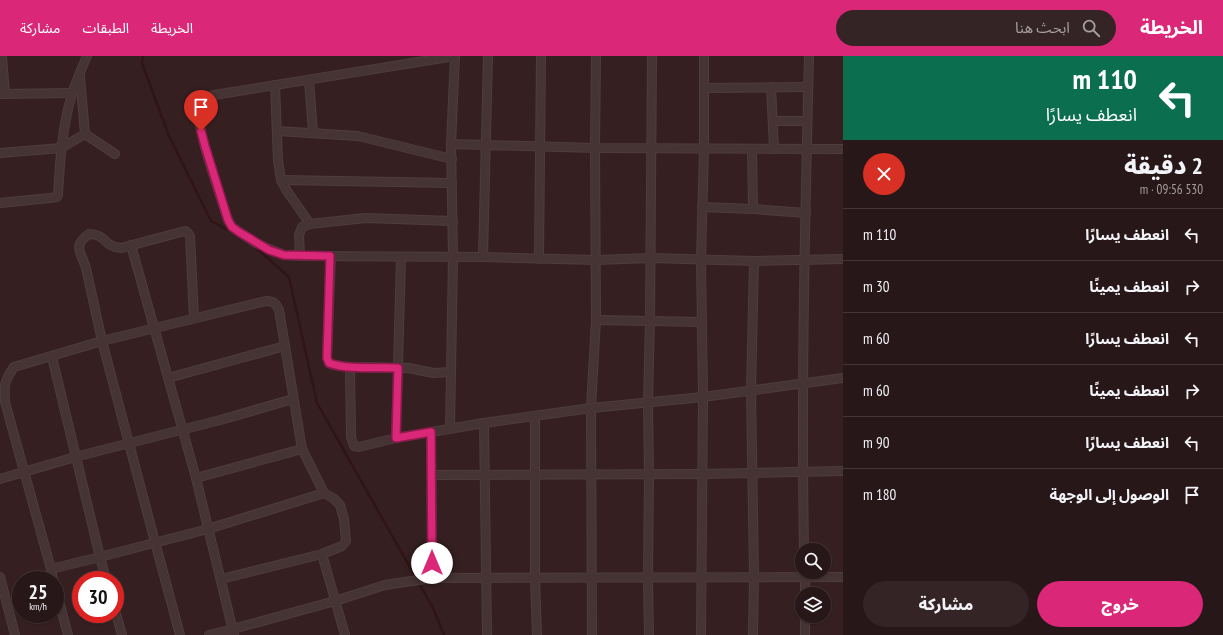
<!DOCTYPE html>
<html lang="ar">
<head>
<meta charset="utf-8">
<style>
  body { margin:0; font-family:"PT Sans Narrow","Noto Sans Arabic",sans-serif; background:#342426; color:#f1f3f6; direction:rtl; height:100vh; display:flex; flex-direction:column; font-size:15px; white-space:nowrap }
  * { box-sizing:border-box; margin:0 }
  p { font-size:13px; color:#a59fa2 }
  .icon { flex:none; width:22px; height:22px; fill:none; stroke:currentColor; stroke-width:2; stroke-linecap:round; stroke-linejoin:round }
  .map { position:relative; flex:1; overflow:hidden; direction:ltr }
  .details { display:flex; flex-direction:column; background:#281719; width:380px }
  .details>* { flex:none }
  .guide { background:#0b6e4f; color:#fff; overflow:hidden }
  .tools { position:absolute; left:795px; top:487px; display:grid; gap:8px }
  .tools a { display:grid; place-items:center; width:36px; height:36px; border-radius:50%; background:#281719; box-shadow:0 1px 3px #0004,0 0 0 1px #443638; font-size:20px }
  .speed { position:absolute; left:12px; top:515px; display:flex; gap:8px; font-size:20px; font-weight:700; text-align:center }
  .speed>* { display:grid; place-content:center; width:52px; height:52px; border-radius:50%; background:#281719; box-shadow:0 1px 3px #0004,0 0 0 1px #443638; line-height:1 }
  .speed small { font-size:10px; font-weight:400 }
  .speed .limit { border:6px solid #d22; background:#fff; color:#111 }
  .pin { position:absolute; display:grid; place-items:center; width:34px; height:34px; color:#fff; margin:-41px -17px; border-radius:50% 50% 50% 0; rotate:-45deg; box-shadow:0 0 4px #0007 }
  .pin .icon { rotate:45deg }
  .me { position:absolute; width:44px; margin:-22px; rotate:0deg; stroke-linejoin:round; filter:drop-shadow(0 0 3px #0008) }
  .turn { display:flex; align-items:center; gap:14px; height:84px; padding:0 20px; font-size:18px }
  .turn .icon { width:52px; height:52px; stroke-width:2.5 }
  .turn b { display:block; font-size:28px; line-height:34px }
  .round { display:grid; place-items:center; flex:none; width:42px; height:42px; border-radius:21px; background:#342426 }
  .headline { display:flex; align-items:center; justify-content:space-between; height:68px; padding:0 20px }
  h1 { font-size:24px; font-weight:800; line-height:30px }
  .cta { display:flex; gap:8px; margin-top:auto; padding:8px 20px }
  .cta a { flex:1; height:46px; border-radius:24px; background:#db2777; color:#fff; font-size:16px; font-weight:800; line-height:46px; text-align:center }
  .cta a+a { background:#342426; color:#f1f3f6 }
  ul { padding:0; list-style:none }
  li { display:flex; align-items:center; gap:12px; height:52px; padding:0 20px; border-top:1px solid #443638 }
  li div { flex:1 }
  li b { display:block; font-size:15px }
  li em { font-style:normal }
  header { display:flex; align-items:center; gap:24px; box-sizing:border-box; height:56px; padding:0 20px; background:#db2777; color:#fff }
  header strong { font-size:19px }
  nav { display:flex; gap:22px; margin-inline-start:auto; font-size:14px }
  .search { width:280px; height:36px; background:#342426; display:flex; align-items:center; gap:10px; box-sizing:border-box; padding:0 14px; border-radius:22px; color:#a59fa2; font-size:15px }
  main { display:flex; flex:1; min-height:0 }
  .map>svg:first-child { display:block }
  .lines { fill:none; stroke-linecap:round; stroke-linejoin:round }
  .stream { stroke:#311415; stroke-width:2.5 }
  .minor-casing { stroke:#4f3c3d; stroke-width:10 }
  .minor { stroke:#463334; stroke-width:8 }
  .route-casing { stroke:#8e194d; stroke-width:10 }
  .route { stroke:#db2777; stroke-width:7 }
</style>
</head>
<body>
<header>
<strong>الخريطة</strong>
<div class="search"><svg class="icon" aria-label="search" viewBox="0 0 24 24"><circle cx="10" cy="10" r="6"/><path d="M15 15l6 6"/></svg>ابحث هنا</div>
<nav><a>الخريطة</a><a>الطبقات</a><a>مشاركة</a></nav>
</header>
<main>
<section class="details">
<div class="guide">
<div class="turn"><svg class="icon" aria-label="left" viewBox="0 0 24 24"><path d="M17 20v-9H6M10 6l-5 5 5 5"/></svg><div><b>110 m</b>انعطف يسارًا</div></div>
</div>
<div class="headline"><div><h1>2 دقيقة</h1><p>530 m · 09:56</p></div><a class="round" style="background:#d93025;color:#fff"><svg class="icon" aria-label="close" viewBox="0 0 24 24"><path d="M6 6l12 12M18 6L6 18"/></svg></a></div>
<ul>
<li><svg class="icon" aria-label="left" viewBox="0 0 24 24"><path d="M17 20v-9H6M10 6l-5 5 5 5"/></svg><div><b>انعطف يسارًا</b></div><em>110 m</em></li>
<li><svg class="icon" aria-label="right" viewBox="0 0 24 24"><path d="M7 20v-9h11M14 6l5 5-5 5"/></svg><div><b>انعطف يمينًا</b></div><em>30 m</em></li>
<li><svg class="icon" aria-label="left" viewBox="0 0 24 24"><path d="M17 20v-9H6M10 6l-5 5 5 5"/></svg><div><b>انعطف يسارًا</b></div><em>60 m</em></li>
<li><svg class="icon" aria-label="right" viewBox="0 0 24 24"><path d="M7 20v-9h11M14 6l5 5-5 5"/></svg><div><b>انعطف يمينًا</b></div><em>60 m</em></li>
<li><svg class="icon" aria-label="left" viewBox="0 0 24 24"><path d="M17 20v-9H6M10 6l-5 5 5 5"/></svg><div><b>انعطف يسارًا</b></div><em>90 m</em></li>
<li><svg class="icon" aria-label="arrive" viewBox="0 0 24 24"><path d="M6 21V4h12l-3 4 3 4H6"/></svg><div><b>الوصول إلى الوجهة</b></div><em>180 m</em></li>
</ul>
<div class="cta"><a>خروج</a><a>مشاركة</a></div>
</section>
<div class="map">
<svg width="843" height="579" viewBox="0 0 843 579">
  <rect width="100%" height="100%" fill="#351f21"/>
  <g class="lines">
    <g class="stream">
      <polyline points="143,0 142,7 169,80 211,165 234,177"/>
      <polyline points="253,189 289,221 317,347 433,552 444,579"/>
    </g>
    <defs>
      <g id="minor">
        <polyline points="2,0 5,38"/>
        <path d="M455,0L214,39C207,42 202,44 199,52C194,67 222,145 228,164L232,171L256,187L269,193L284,199L300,200L483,201L596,204L651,202L754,205L843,203"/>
        <polyline points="80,21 85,78"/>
        <polyline points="309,24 313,76"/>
        <polyline points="275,29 278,105 281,124 287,135 310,168"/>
        <polyline points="771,31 774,93"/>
        <polyline points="704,32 808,31"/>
        <polyline points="0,38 72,37"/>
        <polyline points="773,65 807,65"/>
        <polyline points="277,75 358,80 452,103"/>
        <polyline points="85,78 115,98"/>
        <polyline points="451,88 595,92 843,93"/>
        <polyline points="752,93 753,153"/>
        <polyline points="0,97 61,92 85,78"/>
        <polyline points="281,124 452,127"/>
        <path d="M0,147L50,142L57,141L58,139C60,105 62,71 72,38C76,25 82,12 87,0"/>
        <polyline points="702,151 753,153 806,157"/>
        <polyline points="131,189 196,422 234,579"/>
        <polyline points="300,200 299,179 302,171 310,168 365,162 453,165"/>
        <polyline points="331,200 327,302 329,307 334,309 350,311 409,312 433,317 451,316"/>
        <polyline points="483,201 488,0"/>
        <polyline points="539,203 541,0"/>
        <polyline points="596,264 702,266"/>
        <polyline points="52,301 100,501 106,524"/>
        <polyline points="350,311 351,381 354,390 359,391 396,382 484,367 591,352 703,341 843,322"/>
        <polyline points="168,322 285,290"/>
        <polyline points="535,360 535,522 537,579"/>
        <polyline points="484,367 487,579"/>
        <polyline points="450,373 453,201 451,88 455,0"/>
        <polyline points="431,376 432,522"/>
        <polyline points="396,382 401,201"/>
        <polyline points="432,419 702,418 843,415"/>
        <polyline points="196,422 302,393"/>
        <polyline points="0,423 75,401 224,363 293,343"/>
        <path d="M804,494C801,329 805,165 809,0"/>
        <path d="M51,513L5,346C4,329 4,325 14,311L102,285L266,245C273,245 276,247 279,254L302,393L324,437L333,442L340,449L344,463L346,485L342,490L322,498"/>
        <polyline points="805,517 805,538"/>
        <polyline points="0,521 15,579"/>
        <polyline points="221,523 322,498 345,579"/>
        <polyline points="53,524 51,513 100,501 208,473 324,437"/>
        <polyline points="55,530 68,579"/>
        <polyline points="115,554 122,579"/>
        <polyline points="805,560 805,579"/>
        <path d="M180,579L155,486L102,285L86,212C81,196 72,190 89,178C107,178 103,191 121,192L185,175L187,176L190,180L194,262"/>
        <polyline points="209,579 233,573 335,545 385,529 432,522 843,521"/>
        <polyline points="592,579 591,352 596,264 595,92 596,0"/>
        <polyline points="649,579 648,522 649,418 648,347 650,265 652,0"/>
        <polyline points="701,579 703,341 701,204 704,93 704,0"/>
        <polyline points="753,579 754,520 751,334 754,205"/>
      </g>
    </defs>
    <use href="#minor" class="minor-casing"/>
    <use href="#minor" class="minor"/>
  </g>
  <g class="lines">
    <defs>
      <path id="route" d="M201,75L205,90L228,164L232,171L239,176L269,194L284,199L330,200L327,302L329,307C347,314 379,311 398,312L396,382L431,376L432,507"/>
    </defs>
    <use href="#route" class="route-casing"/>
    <use href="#route" class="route"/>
  </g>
</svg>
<div class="tools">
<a><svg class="icon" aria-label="search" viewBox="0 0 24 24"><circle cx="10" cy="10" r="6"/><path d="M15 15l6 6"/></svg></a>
<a><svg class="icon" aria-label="layers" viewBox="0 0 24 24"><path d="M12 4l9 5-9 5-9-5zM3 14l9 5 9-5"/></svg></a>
</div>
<div class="speed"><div>25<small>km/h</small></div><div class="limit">30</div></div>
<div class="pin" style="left:201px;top:75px;background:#d93025"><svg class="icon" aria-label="arrive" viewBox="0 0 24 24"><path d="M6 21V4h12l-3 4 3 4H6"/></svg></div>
<svg class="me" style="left:432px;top:507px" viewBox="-20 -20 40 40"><circle r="19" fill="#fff"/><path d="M0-13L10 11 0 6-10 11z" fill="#db2777"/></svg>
</div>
</main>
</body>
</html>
